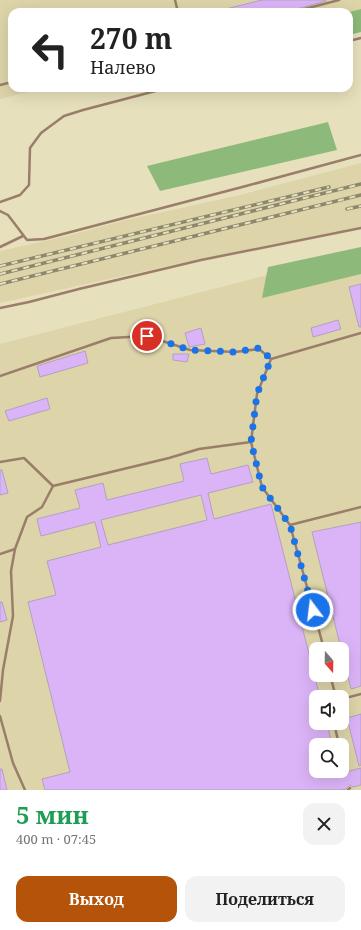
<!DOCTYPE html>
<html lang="ru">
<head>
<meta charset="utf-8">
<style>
  body { margin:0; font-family:"Noto Serif",serif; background:#f2f2f2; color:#222; height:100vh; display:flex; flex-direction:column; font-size:15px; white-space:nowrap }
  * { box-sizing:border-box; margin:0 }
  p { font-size:13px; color:#767676 }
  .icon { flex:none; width:22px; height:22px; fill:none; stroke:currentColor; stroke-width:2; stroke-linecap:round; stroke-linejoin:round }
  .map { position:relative; height:790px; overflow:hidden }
  .side { display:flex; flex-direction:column; background:#fff; flex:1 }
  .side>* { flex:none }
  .hud { position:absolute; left:8px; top:8px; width:345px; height:84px; border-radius:12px; box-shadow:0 4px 16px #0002; background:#fff; color:#222; overflow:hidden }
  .needle { width:26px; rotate:160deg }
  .fabs { position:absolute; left:309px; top:642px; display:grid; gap:8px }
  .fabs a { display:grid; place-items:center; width:40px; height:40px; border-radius:8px; background:#fff; box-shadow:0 4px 16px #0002; font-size:20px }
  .pin { position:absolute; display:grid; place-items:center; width:34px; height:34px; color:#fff; margin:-17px; border:2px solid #fff; border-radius:50%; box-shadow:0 1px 4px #0007 }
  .me { position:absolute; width:44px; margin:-22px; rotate:345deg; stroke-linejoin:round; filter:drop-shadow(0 0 3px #0008) }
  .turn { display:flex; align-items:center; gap:14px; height:84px; padding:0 16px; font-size:18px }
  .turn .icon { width:52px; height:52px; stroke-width:2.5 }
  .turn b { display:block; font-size:28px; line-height:34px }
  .round { display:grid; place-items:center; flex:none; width:42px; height:42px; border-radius:12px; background:#f2f2f2 }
  .headline { display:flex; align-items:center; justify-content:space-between; height:68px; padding:0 16px }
  h1 { font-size:24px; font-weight:700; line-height:30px; color:#1e9e55 }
  .cta { display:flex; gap:8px; margin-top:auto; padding:8px 16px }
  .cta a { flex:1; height:46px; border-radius:12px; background:#b45309; color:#fff; font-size:16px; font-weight:700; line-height:46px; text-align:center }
  .cta a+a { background:#f2f2f2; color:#222 }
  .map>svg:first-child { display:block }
  .built { fill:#ddd4a9; fill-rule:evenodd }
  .forest { fill:#8dba7a }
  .building { fill:#dbb4f7; stroke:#b2a1c0; fill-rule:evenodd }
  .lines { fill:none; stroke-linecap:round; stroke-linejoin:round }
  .service { stroke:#9a7e6a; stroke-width:2.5 }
  .rail-casing { stroke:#8c876d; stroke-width:3.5 }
  .rail { stroke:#e7e0bc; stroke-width:2; stroke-dasharray:6; stroke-linecap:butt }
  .route { stroke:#1a73e8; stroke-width:7; stroke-dasharray:0 12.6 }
</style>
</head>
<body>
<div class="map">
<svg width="361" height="790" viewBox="0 0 361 790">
  <rect width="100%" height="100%" fill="#e7e0bc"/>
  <g class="built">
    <polygon points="0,0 361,0 361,9 349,12 12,12 12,88 45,88 0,99"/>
    <polygon points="361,163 361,228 195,260 0,303 0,251 67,236 126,220 240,195"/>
    <path d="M361,251V790H0V344ZM316,649H342V675H316ZM316,697H342V723H316ZM316,745H342V771H316Z"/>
  </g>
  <g class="forest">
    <polygon points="361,9 361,32 349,35 349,12"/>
    <polygon points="328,122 337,150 160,191 147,166"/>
    <polygon points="361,247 361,274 262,298 268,267"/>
  </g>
  <g class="building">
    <polygon points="262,0 326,0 326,1 286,12 223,12 222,10"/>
    <polygon points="361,284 361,327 359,327 349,287"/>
    <polygon points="338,320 341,329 313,337 311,328"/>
    <polygon points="201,328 205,344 189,347 185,333"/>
    <polygon points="85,351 88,363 40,377 37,366"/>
    <polygon points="173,354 189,354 187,362 173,360"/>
    <polygon points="47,398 50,409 9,421 5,411"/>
    <path d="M207,458L211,474L248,465L253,482L208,493L214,519L271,504L320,697H316V723H327L332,745H316V771H342L346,775L348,774L349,771L361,768V785L353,787L350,785L346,789L340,790H45L42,779L70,772L28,602L56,595L47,561L101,547L95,522L41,536L37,519L80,508L75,490L103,483L107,500L184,481L180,464ZM201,495L207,520L108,545L101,520Z"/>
    <polygon points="0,470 2,470 8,493 0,495"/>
    <polygon points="361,522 361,686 351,689 312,532"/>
    <polygon points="0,602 2,602 7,620 0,622"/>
    <polygon points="361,714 361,765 359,766 347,718"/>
    <polygon points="0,769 2,769 7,790 0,790"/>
  </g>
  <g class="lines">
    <g class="service">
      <polyline points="175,0 178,12"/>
      <polyline points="293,12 339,0"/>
      <polyline points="349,41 361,38"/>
      <polyline points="0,85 12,82"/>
      <polyline points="0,202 20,195 29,185 30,148 41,133 64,116 83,110 167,88"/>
      <polyline points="0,211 8,215 27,240 44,239 246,186 361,155"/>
      <polyline points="0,247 23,236"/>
      <polyline points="0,308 29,302 79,289 201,260 361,228"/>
      <polyline points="0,376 111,338 147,336 190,350 235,352 259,349 271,359"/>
      <polyline points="0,462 24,458 53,486 169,458 199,449 251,442"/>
      <polyline points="290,525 361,507"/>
      <polyline points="15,549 27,517 42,507 53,486"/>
      <polyline points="0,554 15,549 11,571 13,616 3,670 0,701"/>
      <polyline points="324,649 290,525 262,487 251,442 257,394 271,359 361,333"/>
      <polyline points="330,675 336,697"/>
      <polyline points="342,699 361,694"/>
      <polyline points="0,716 13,763 25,790"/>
      <polyline points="334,723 339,745"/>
      <polyline points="342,756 346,772"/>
      <polyline points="348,790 350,788"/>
    </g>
    <defs>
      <g id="rail">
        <polyline points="347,209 361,206"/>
        <polyline points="0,266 329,187"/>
        <polyline points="0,274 361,184"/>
        <polyline points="0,284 361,195"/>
      </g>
    </defs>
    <use href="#rail" class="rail-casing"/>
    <use href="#rail" class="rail"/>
  </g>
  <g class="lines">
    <polyline class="route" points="147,336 190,350 235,352 259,348 271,359 257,394 251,442 262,487 290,525 313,610"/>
  </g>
</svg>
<div class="fabs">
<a><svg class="needle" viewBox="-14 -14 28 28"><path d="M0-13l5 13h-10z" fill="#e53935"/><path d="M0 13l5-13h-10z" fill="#767676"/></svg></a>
<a><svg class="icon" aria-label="sound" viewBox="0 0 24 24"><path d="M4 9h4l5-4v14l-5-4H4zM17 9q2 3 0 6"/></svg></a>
<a><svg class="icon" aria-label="search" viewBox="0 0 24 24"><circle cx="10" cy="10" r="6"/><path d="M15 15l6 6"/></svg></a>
</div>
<div class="pin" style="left:147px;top:336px;background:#d93025"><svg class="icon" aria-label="arrive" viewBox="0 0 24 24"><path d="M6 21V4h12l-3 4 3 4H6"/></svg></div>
<svg class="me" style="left:313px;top:610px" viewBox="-20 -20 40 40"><circle r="17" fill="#1a73e8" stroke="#fff" stroke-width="3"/><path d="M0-11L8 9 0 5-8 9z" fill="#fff"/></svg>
<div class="hud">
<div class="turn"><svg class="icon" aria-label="left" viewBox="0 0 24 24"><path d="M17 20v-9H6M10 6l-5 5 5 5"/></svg><div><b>270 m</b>Налево</div></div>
</div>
</div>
<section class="side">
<div class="headline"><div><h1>5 мин</h1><p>400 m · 07:45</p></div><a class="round"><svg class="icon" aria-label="close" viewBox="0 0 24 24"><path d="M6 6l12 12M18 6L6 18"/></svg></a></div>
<div class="cta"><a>Выход</a><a>Поделиться</a></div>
</section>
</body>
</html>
